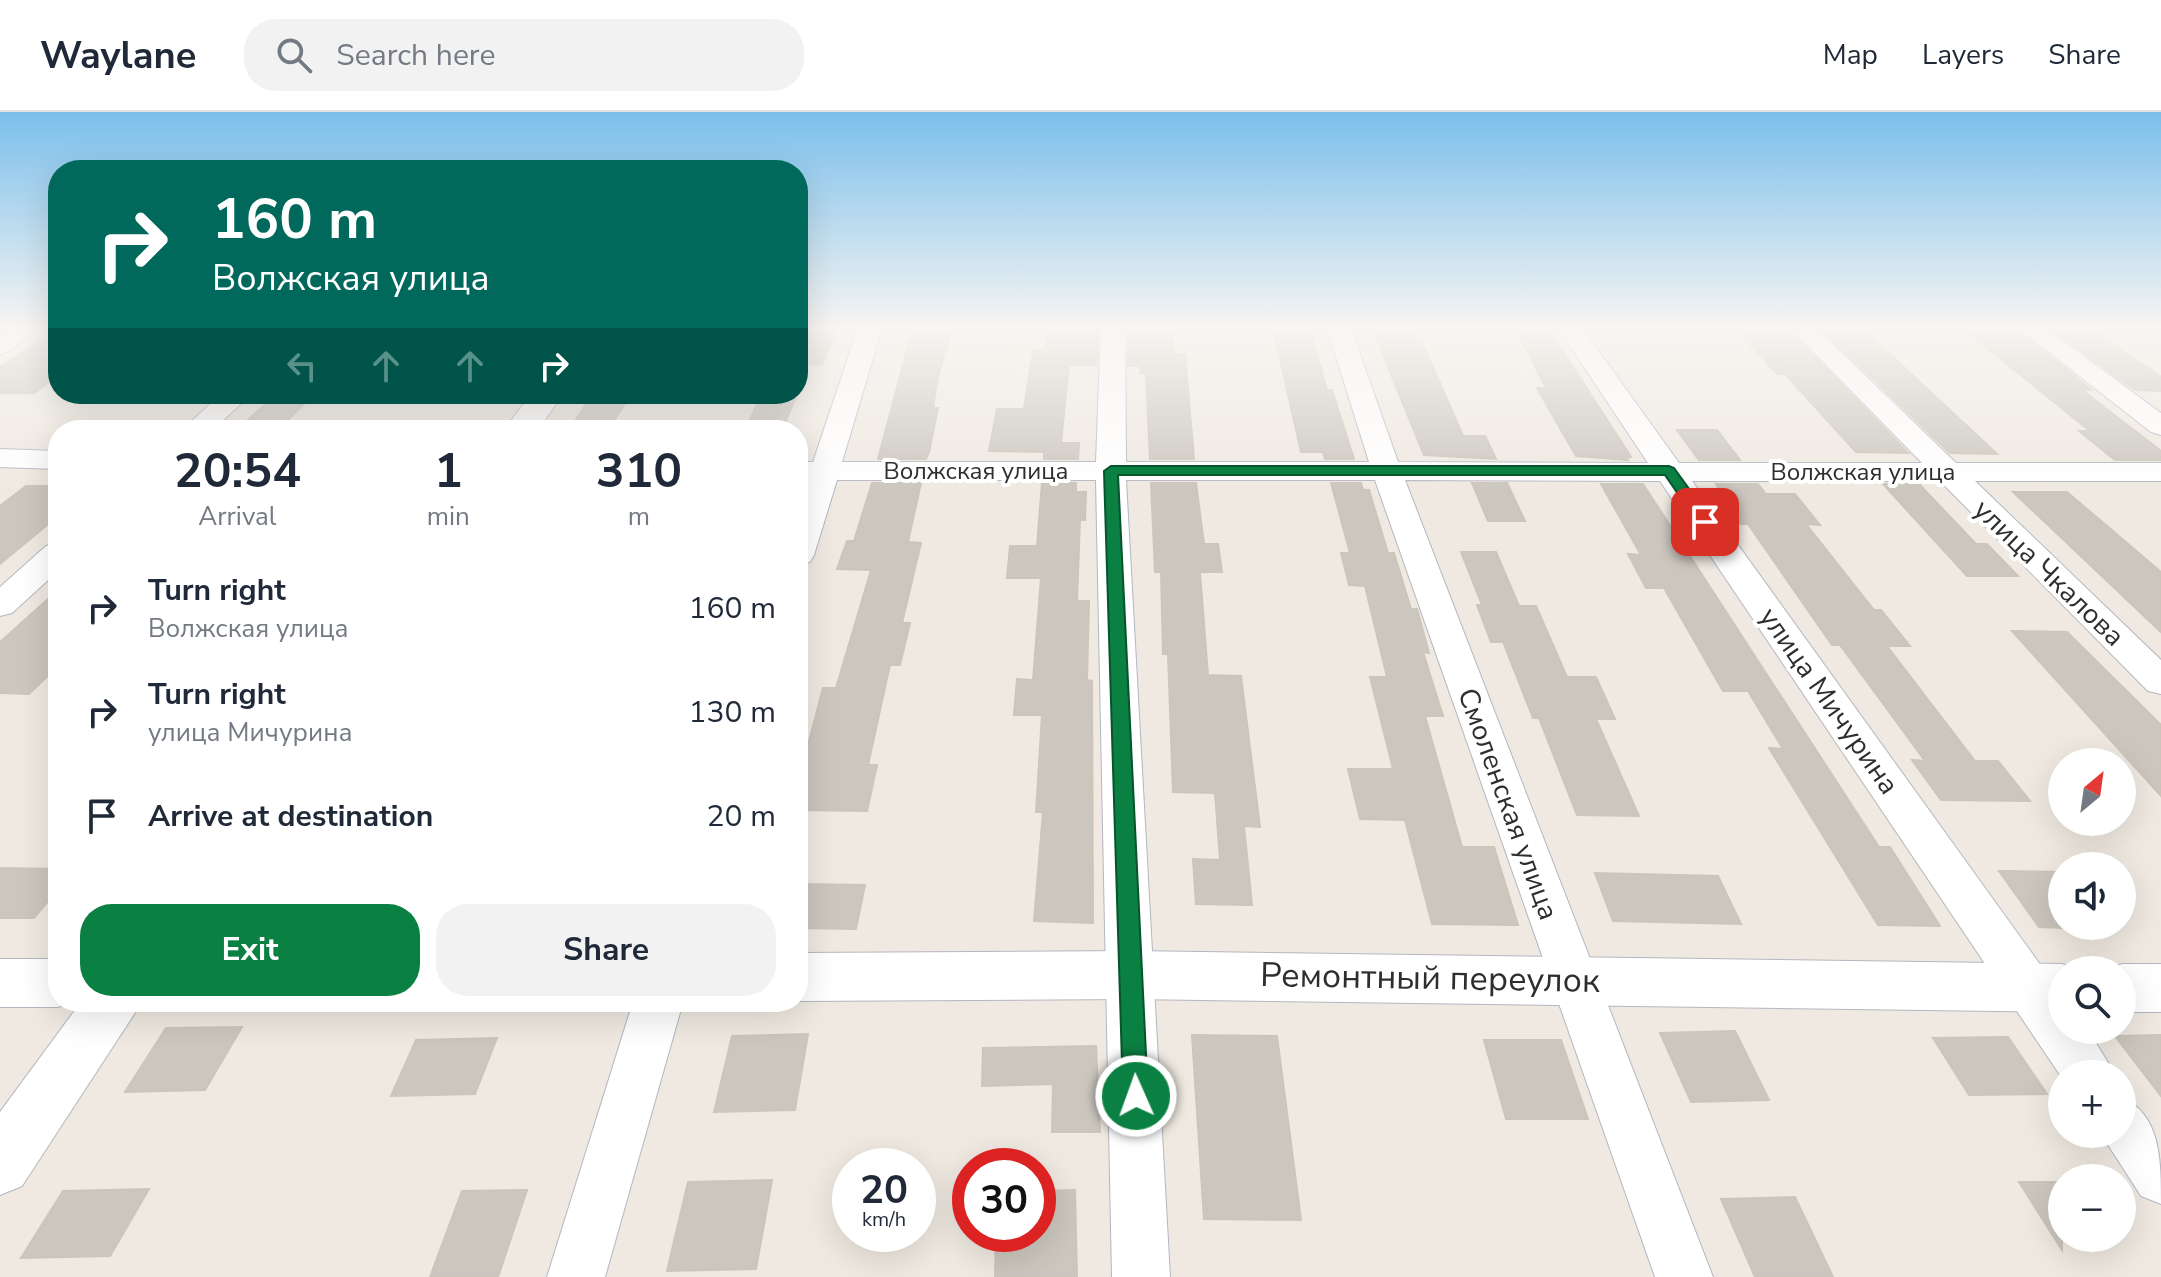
<!DOCTYPE html>
<html lang="en">
<head>
<meta charset="utf-8">
<style>
  body { margin:0; font-family:"Nunito Sans",sans-serif; background:#f2f2f3; color:#1f2937; height:100vh; display:flex; flex-direction:column; font-size:30px; white-space:nowrap }
  * { box-sizing:border-box; margin:0 }
  p { font-size:26px; color:#747a83 }
  .icon { flex:none; width:44px; height:44px; fill:none; stroke:currentColor; stroke-width:2; stroke-linecap:round; stroke-linejoin:round }
  .map { position:relative; flex:1; overflow:hidden }
  .drawer { position:absolute; left:48px; top:308px; width:760px; height:592px; display:flex; flex-direction:column; background:#fff; border-radius:32px; box-shadow:0 8px 32px #0002 }
  .drawer>* { flex:none }
  .banner { position:absolute; left:48px; top:48px; width:760px; height:244px; border-radius:32px; box-shadow:0 8px 32px #0002; background:#00695c; color:#fff; overflow:hidden }
  .needle { width:52px; rotate:29deg }
  .controls { position:absolute; left:2048px; top:636px; display:grid; gap:16px }
  .controls a { display:grid; place-items:center; width:88px; height:88px; border-radius:50%; background:#fff; box-shadow:0 8px 32px #0002; font-size:40px }
  .speed { position:absolute; left:832px; top:1036px; display:flex; gap:16px; font-size:40px; font-weight:700; text-align:center }
  .speed>* { display:grid; place-content:center; width:104px; height:104px; border-radius:50%; background:#fff; box-shadow:0 8px 32px #0002; line-height:1 }
  .speed small { font-size:20px; font-weight:400 }
  .speed .limit { border:12px solid #d22; background:#fff; color:#111 }
  .pin { position:absolute; display:grid; place-items:center; width:68px; height:68px; color:#fff; margin:-34px; border-radius:16px; box-shadow:0 4px 12px #0006 }
  .me { position:absolute; width:88px; margin:-44px; rotate:358deg; stroke-linejoin:round; filter:drop-shadow(0 0 6px #0008) }
  .turn { display:flex; align-items:center; gap:28px; height:168px; padding:0 32px; font-size:36px }
  .turn .icon { width:104px; height:104px; stroke-width:2.5 }
  .turn b { display:block; font-size:56px; line-height:68px }
  .lanes { display:flex; align-items:center; height:76px; padding:0 32px; background:#0003; justify-content:center; gap:40px; direction:ltr }
  .lanes .off { opacity:.35 }
  .eta { display:flex; justify-content:space-evenly; align-items:center; height:136px; text-align:center }
  .eta b { font-size:48px; font-weight:700; line-height:56px }
  .button { display:flex; gap:16px; margin-top:auto; padding:16px 32px }
  .button a { flex:1; height:92px; border-radius:32px; background:#0b8043; color:#fff; font-size:32px; font-weight:700; line-height:92px; text-align:center }
  .button a+a { background:#f2f2f3; color:#1f2937 }
  ul { padding:0; list-style:none }
  li { display:flex; align-items:center; gap:24px; height:104px; padding:0 32px }
  li div { flex:1 }
  li b { display:block; font-size:30px }
  li em { font-style:normal }
  header { display:flex; align-items:center; gap:48px; box-sizing:border-box; height:112px; padding:0 40px; background:#fff; border-bottom:2px solid #e0e1e3 }
  header strong { font-size:38px }
  nav { display:flex; gap:44px; margin-inline-start:auto; font-size:28px }
  .search { width:560px; height:72px; background:#f2f2f3; display:flex; align-items:center; gap:20px; box-sizing:border-box; padding:0 28px; border-radius:32px; color:#747a83; font-size:30px }
  .map>svg:first-child { display:block }
  .building { fill:#cbc7bf; stroke:#cbc5ba; stroke-width:2 }
  .lines { fill:none; stroke-linecap:round; stroke-linejoin:round }
  .minor-casing { stroke:#b4b7c1; stroke-width:2 }
  .secondary-casing { stroke:#b4b7c1; stroke-width:2 }
  .minor { fill:#fff; fill-rule:evenodd }
  .secondary { fill:#fff; fill-rule:evenodd }
  .route { fill:#0b8043; stroke:#07532c; stroke-width:2 }
  .labels { text-anchor:middle; dominant-baseline:central; stroke-width:8; stroke-linejoin:round; paint-order:stroke }
  .far-street-label { font-size:24px; fill:#2e2e2e; stroke:#fff }
  .street-label { font-size:28px; fill:#2e2e2e; stroke:#fff }
  .near-street-label { font-size:34px; fill:#2e2e2e; stroke:#fff }
</style>
</head>
<body>
<header>
<strong>Waylane</strong>
<div class="search"><svg class="icon" aria-label="search" viewBox="0 0 24 24"><circle cx="10" cy="10" r="6"/><path d="M15 15l6 6"/></svg>Search here</div>
<nav><a>Map</a><a>Layers</a><a>Share</a></nav>
</header>
<div class="map">
<svg width="2161" height="1165" viewBox="0 0 2161 1165">
  <rect width="100%" height="100%" fill="#efe9e1"/>
  <g class="building">
    <polygon points="807,216 837,216 822,253 798,252 798,235"/>
    <polygon points="913,216 952,216 937,269 933,296 938,296 929,340 926,347 878,347"/>
    <polygon points="1048,216 1098,216 1097,253 1069,253 1061,331 1079,331 1078,347 1044,347 1044,340 989,339 997,297 1024,297 1033,238 1046,238"/>
    <polygon points="1128,216 1172,216 1174,242 1185,242 1194,347 1150,347 1146,261 1140,261 1140,254 1128,254"/>
    <polygon points="1273,216 1310,216 1327,278 1332,278 1354,347 1325,347 1323,340 1301,340"/>
    <polygon points="1372,216 1405,216 1408,223 1419,223 1463,324 1485,324 1496,347 1424,343"/>
    <polygon points="1516,216 1548,216 1631,345 1626,345 1628,348 1576,344 1537,276 1546,276"/>
    <polygon points="1735,216 1787,216 1908,341 1856,340 1785,262 1777,262"/>
    <polygon points="1820,216 1862,216 1997,342 1950,341"/>
    <polygon points="1962,216 2015,216 2092,278 2082,278 2161,339 2161,348 2115,348 2079,319 2090,319"/>
    <polygon points="2049,216 2091,216 2161,265 2161,279 2135,278"/>
    <polygon points="37,230 58,230 58,264 34,281 0,281 0,255"/>
    <polygon points="276,282 314,282 278,318 237,318"/>
    <polygon points="593,282 631,282 608,318 569,318"/>
    <polygon points="762,282 797,282 782,318 745,318"/>
    <polygon points="1677,318 1717,318 1740,348 1699,348"/>
    <polygon points="872,371 921,371 908,430 921,431 902,511 910,511 900,553 890,553 868,653 877,653 867,699 798,698 798,652 803,652 823,576 836,576 871,458 837,457 847,429 854,429"/>
    <polygon points="1042,371 1076,371 1076,380 1086,380 1085,408 1080,408 1077,489 1089,489 1087,568 1092,569 1093,811 1034,809 1043,700 1036,700 1042,603 1014,603 1017,567 1033,568 1041,466 1007,466 1010,434 1037,434"/>
    <polygon points="1151,371 1196,371 1204,432 1218,432 1222,460 1200,460 1208,563 1241,564 1260,715 1244,714 1252,793 1196,792 1193,747 1220,748 1215,681 1173,680 1168,542 1163,542 1161,460 1155,460"/>
    <polygon points="1331,371 1361,371 1363,378 1369,378 1388,441 1394,441 1411,497 1417,497 1429,541 1423,540 1443,604 1425,604 1462,735 1494,735 1518,813 1432,812 1405,708 1360,707 1348,657 1393,657 1370,565 1387,565 1365,474 1349,473 1341,441 1350,441"/>
    <polygon points="1472,371 1507,371 1525,409 1488,409"/>
    <polygon points="1601,372 1643,372 1879,735 1890,735 1940,814 1878,813 1769,636 1783,637 1748,579 1723,579 1664,476 1646,476 1628,442 1641,443"/>
    <polygon points="1716,372 1758,372 1766,382 1795,382 1820,413 1806,412 1874,498 1881,498 1910,534 1887,534 1975,649 1998,649 2030,689 1941,688 1912,648 1925,649 1840,533 1832,533 1748,412 1741,412 1719,382 1723,382"/>
    <polygon points="1883,372 1919,372 1976,432 1987,432 2018,464 1967,464"/>
    <polygon points="26,374 58,374 58,404 0,452 0,394"/>
    <polygon points="2013,380 2067,380 2161,460 2161,520"/>
    <polygon points="1461,440 1496,440 1519,494 1536,494 1567,565 1596,565 1615,607 1596,607 1639,704 1577,703 1539,606 1533,606 1503,530 1491,530 1477,493 1482,493"/>
    <polygon points="58,478 58,554 29,582 0,581 0,530"/>
    <polygon points="2012,519 2067,520 2161,613 2161,684"/>
    <polygon points="0,756 58,757 58,777 34,806 0,806"/>
    <polygon points="1999,759 2062,760 2062,816 2039,815"/>
    <polygon points="1595,761 1718,764 1741,812 1613,809"/>
    <polygon points="798,772 865,773 856,817 798,816"/>
    <polygon points="242,915 205,978 125,980 166,916"/>
    <polygon points="1735,919 1769,988 1691,990 1660,921"/>
    <polygon points="808,922 795,998 714,1000 732,924"/>
    <polygon points="1192,923 1277,924 1301,1108 1204,1107"/>
    <polygon points="2161,923 2161,984 2115,924"/>
    <polygon points="2008,925 2047,982 1969,983 1933,926"/>
    <polygon points="497,926 475,982 391,984 416,928"/>
    <polygon points="1484,928 1561,928 1588,1007 1506,1007"/>
    <polygon points="1096,934 1100,1020 1052,1020 1053,972 982,974 983,936"/>
    <polygon points="772,1068 756,1157 667,1159 688,1070"/>
    <polygon points="2019,1070 2062,1070 2062,1138"/>
    <polygon points="149,1077 110,1144 21,1146 63,1079"/>
    <polygon points="527,1078 498,1165 430,1165 462,1079"/>
    <polygon points="1075,1078 1077,1165 995,1165 996,1122 1038,1122 1038,1079"/>
    <polygon points="1795,1085 1833,1165 1755,1165 1721,1087"/>
  </g>
  <g class="lines">
    <defs>
      <g id="minor">
        <polygon points="12,216 40,216 9,239 0,242 0,223"/>
        <polygon points="858,216 882,216 842,350 1096,350 1101,216 1125,216 1126,350 1369,350 1327,216 1351,216 1398,350 1648,351 1558,216 1582,216 1679,351 1922,351 1790,216 1816,216 1956,351 2161,351 2161,369 1975,369 2161,548 2161,582 2148,579 1940,369 1692,369 2062,883 2062,918 2088,918 2115,962 2062,962 2062,966 1660,369 1405,368 1713,1165 1655,1165 1375,368 1126,368 1170,1165 1112,1165 1096,368 837,368 814,443 810,450 798,453 798,394 807,368 798,368 798,350 813,350"/>
        <polygon points="2018,216 2045,216 2161,301 2161,323 2151,320"/>
        <polygon points="221,282 251,282 213,318 182,318"/>
        <polygon points="0,337 58,339 58,357 0,355"/>
        <polygon points="58,431 58,459 12,501 0,504 0,475 46,434"/>
        <polygon points="633,890 683,890 605,1165 547,1165"/>
        <path d="M2122,985C2161,1004 2161,1047 2161,1092L2141,1084L2101,1022H2122Z"/>
      </g>
      <g id="secondary">
        <polygon points="531,282 563,282 538,318 504,318"/>
        <polygon points="1132,839 2062,852 2079,858 2062,858 2062,900 1132,887 798,889 798,841"/>
        <polygon points="0,847 58,847 58,890 72,890 58,895 0,895"/>
        <polygon points="2122,852 2161,852 2161,900 2122,900 2122,858 2105,858"/>
        <polygon points="81,890 142,890 22,1074 0,1083 0,1000"/>
      </g>
    </defs>
    <use href="#minor" class="minor-casing"/>
    <use href="#secondary" class="secondary-casing"/>
    <use href="#minor" class="minor"/>
    <use href="#secondary" class="secondary"/>
  </g>
  <linearGradient id="sky" x2="0" y2="1"><stop stop-color="#7abfeb"/><stop offset="0.57" stop-color="#f8f5f2"/><stop offset="1" stop-color="#f8f5f2" stop-opacity="0"/></linearGradient>
  <rect width="2161" height="379" fill="url(#sky)"/>
  <polygon class="route" points="1111,354 1669,354 1674,356 1713,410 1700,414 1665,363 1118,363 1148,984 1144,992 1136,995 1127,992 1123,984 1104,359"/>
  <g class="labels">
    <g class="far-street-label">
      <text x="976" y="359">Волжская улица</text>
      <text x="1863" y="360">Волжская улица</text>
    </g>
    <g class="street-label">
      <text transform="translate(2049 461) rotate(44)">улица Чкалова</text>
      <text transform="translate(1829 589) rotate(55)">улица Мичурина</text>
      <text transform="translate(1508 692) rotate(70)">Смоленская улица</text>
    </g>
    <g class="near-street-label">
      <text transform="translate(1430 866) rotate(1)">Ремонтный переулок</text>
    </g>
  </g>
</svg>
<div class="controls">
<a><svg class="needle" viewBox="-14 -14 28 28"><path d="M0-13l5 13h-10z" fill="#e53935"/><path d="M0 13l5-13h-10z" fill="#747a83"/></svg></a>
<a><svg class="icon" aria-label="sound" viewBox="0 0 24 24"><path d="M4 9h4l5-4v14l-5-4H4zM17 9q2 3 0 6"/></svg></a>
<a><svg class="icon" aria-label="search" viewBox="0 0 24 24"><circle cx="10" cy="10" r="6"/><path d="M15 15l6 6"/></svg></a>
<a>+</a>
<a>−</a>
</div>
<div class="speed"><div>20<small>km/h</small></div><div class="limit">30</div></div>
<div class="pin" style="left:1705px;top:410px;background:#d93025"><svg class="icon" aria-label="arrive" viewBox="0 0 24 24"><path d="M6 21V4h12l-3 4 3 4H6"/></svg></div>
<svg class="me" style="left:1136px;top:984px" viewBox="-20 -20 40 40"><circle r="17" fill="#0b8043" stroke="#fff" stroke-width="3"/><path d="M0-11L8 9 0 5-8 9z" fill="#fff"/></svg>
<div class="banner">
<div class="turn"><svg class="icon" aria-label="right" viewBox="0 0 24 24"><path d="M7 20v-9h11M14 6l5 5-5 5"/></svg><div><b>160 m</b>Волжская улица</div></div>
<div class="lanes"><svg class="icon off" aria-label="left" viewBox="0 0 24 24"><path d="M17 20v-9H6M10 6l-5 5 5 5"/></svg><svg class="icon off" aria-label="ahead" viewBox="0 0 24 24"><path d="M12 20V5M6 11l6-6 6 6"/></svg><svg class="icon off" aria-label="ahead" viewBox="0 0 24 24"><path d="M12 20V5M6 11l6-6 6 6"/></svg><svg class="icon" aria-label="right" viewBox="0 0 24 24"><path d="M7 20v-9h11M14 6l5 5-5 5"/></svg></div>
</div>
<section class="drawer">
<div class="eta">
<div><b>20:54</b><p>Arrival</p></div>
<div><b>1</b><p>min</p></div>
<div><b>310</b><p>m</p></div>
</div>
<ul>
<li><svg class="icon" aria-label="right" viewBox="0 0 24 24"><path d="M7 20v-9h11M14 6l5 5-5 5"/></svg><div><b>Turn right</b><p>Волжская улица</p></div><em>160 m</em></li>
<li><svg class="icon" aria-label="right" viewBox="0 0 24 24"><path d="M7 20v-9h11M14 6l5 5-5 5"/></svg><div><b>Turn right</b><p>улица Мичурина</p></div><em>130 m</em></li>
<li><svg class="icon" aria-label="arrive" viewBox="0 0 24 24"><path d="M6 21V4h12l-3 4 3 4H6"/></svg><div><b>Arrive at destination</b></div><em>20 m</em></li>
</ul>
<div class="button"><a>Exit</a><a>Share</a></div>
</section>
</div>
</body>
</html>
